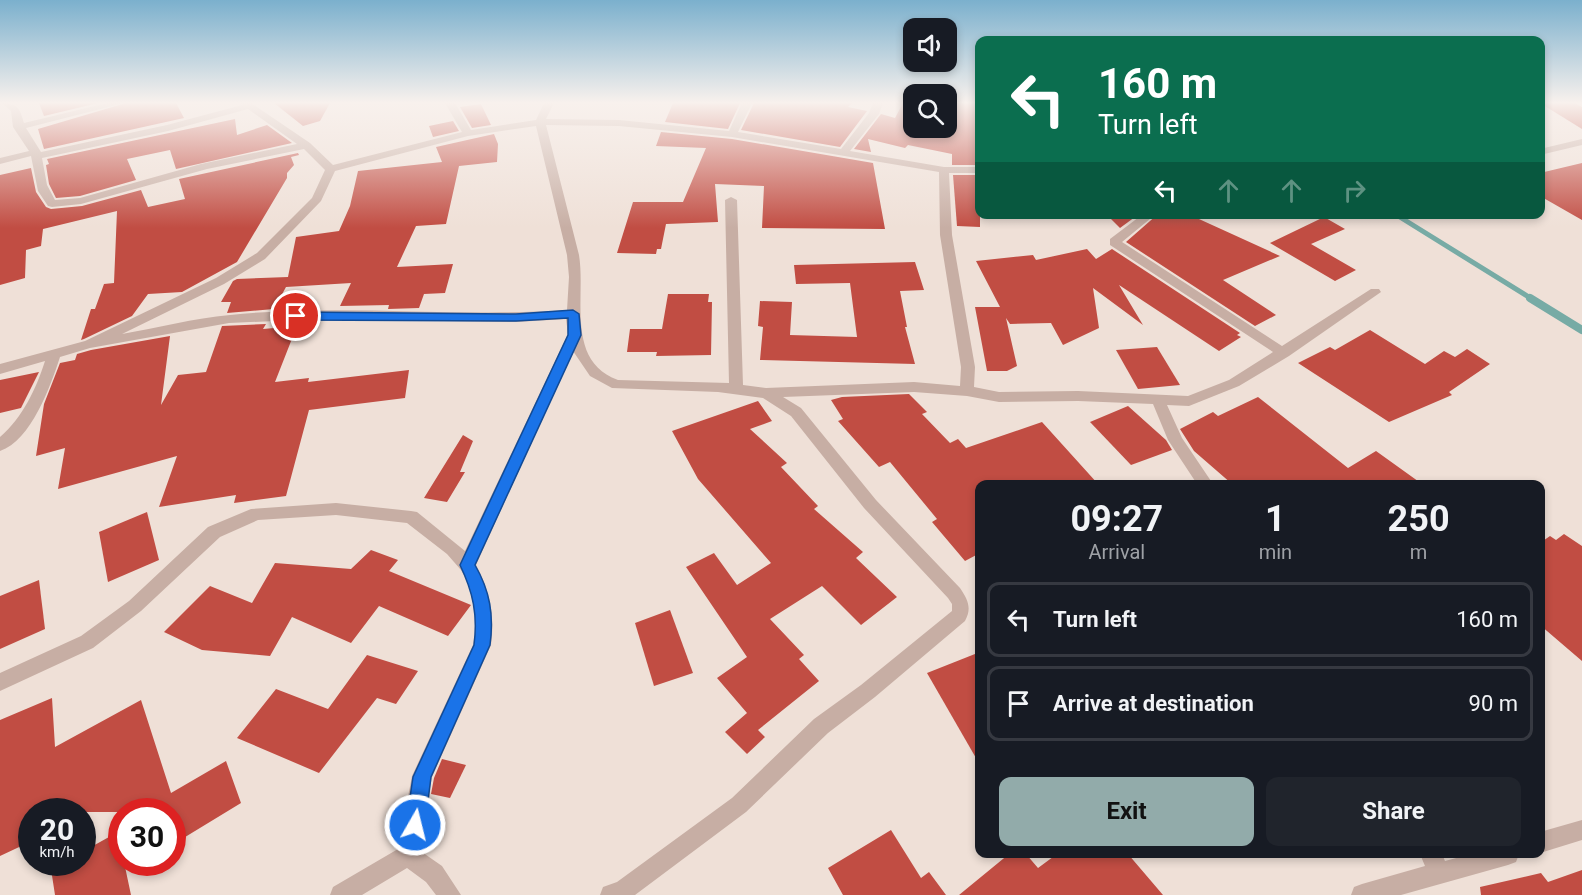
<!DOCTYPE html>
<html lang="en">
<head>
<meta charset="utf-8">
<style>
  body { margin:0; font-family:Roboto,sans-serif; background:#20242c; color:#f1f3f6; height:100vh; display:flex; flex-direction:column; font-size:22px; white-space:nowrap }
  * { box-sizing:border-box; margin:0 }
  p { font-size:20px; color:#9ea1a6 }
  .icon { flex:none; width:33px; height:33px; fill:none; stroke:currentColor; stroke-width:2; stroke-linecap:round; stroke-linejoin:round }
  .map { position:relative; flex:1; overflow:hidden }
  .details { position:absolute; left:975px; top:480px; width:570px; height:378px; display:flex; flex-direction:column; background:#171b24; border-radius:12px; box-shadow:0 3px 9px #0003 }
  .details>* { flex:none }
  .hud { position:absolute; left:975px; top:36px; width:570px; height:183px; border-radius:12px; box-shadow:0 3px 9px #0003; background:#0b6e4f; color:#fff; overflow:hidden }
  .tools { position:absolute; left:903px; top:18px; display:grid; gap:12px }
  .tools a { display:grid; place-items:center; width:54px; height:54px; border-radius:12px; background:#171b24; box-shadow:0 3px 9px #0003; font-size:30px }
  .speed { position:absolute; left:18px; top:798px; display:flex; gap:12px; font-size:30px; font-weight:700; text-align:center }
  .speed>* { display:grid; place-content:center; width:78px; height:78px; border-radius:50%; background:#171b24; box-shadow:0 3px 9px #0003; line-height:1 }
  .speed small { font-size:15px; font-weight:400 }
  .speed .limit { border:9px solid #d22; background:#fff; color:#111 }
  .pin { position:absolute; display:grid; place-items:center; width:51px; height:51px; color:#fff; margin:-26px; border:3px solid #fff; border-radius:50%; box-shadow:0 2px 6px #0007 }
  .me { position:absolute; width:66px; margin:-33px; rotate:8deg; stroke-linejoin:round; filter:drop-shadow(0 0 4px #0008) }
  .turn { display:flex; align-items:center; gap:21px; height:126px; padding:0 24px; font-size:27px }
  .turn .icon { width:78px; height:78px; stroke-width:2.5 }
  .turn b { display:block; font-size:42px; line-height:51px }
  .lanes { display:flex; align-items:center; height:57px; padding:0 24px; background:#0003; justify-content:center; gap:30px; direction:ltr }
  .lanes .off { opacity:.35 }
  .eta { display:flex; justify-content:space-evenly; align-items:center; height:102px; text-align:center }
  .eta b { font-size:36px; font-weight:700; line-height:42px }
  .button { display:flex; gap:12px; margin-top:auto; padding:12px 24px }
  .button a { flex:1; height:69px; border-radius:12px; background:#92abaa; color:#111; font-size:24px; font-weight:700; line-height:69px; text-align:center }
  .button a+a { background:#20242c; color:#f1f3f6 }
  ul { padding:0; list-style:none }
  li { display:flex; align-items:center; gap:18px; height:75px; margin:0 12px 9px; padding:0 12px; border:3px solid #363941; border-radius:12px }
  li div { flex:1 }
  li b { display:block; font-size:22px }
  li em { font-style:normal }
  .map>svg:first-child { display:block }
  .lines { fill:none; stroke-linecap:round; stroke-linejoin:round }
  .stream-far1 { stroke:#77aba5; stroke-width:5 }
  .stream { stroke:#77aba5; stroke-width:8 }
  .building { fill:#c14d43 }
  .street { fill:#c7aea4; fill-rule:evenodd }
  .route { fill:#1a73e8; stroke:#114b97; stroke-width:1.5 }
</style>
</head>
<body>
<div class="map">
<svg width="1582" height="895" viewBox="0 0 1582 895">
  <rect width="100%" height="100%" fill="#efe0d7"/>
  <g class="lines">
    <polyline class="stream-far1" points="1395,214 1532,299"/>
    <polyline class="stream" points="1530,298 1582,330"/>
  </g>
  <g class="building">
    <polygon points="39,103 98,103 44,116"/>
    <polygon points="126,103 176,103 184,118 44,149 38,129"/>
    <polygon points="274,103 330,103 320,121 303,126"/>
    <polygon points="673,103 740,103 728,129 665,122"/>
    <polygon points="754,103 852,103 848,107 867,111 840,147 741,130"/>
    <polygon points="903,103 914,103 914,128 946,128 946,103 980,103 980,165 952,165 952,154 908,145 905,148 868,139 871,152 854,149 881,114 895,118"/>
    <polygon points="1540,103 1575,103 1582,107 1582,129"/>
    <polygon points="481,104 491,125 472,128 460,107"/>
    <polygon points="235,119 237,135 267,125 292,143 176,169 170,150 127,159 136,180 80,196 56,198 49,184 46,165 49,164 47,159"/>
    <polygon points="453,121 459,131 433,137 429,126"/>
    <polygon points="661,132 732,139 873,163 885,229 762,228 764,186 715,184 718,222 666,224 661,249 657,249 656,254 617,253 633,202 683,202 706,148 656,146"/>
    <polygon points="494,134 498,144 497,162 459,166 446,224 416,226 397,267 453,264 445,293 424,294 419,308 388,309 389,305 340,306 351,283 286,287 274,309 227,313 231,302 221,302 233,281 237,279 288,277 296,237 339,231 350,206 358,171 442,162 436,147"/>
    <polygon points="298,153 299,155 291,157 294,165 287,173 287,178 237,262 182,292 148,294 132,316 84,339 81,340 91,309 95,309 104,284 114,283 117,211 43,229 41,246 26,250 25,278 0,285 0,175 31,168 36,192 46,207 51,209 82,206 141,190 148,207 185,199 179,179"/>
    <polygon points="1582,163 1582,220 1540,196 1540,173"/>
    <polygon points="953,175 980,175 980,227 957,226"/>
    <polygon points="1106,214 1139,214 1120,228"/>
    <polygon points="1158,214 1188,214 1280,256 1223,280 1276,315 1255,326 1126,242"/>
    <polygon points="1324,217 1345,229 1311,244 1356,270 1335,281 1270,243"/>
    <polygon points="1087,249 1096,259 1112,249 1240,333 1237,335 1241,337 1219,351 1119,285 1143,325 1093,288 1099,328 1063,345 1051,323 1010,324 1006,318 1017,366 1007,371 987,371 975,307 1000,307 976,261 1033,255 1036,260"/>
    <polygon points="915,262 924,290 900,291 907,327 905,327 915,364 760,360 763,327 758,326 760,301 792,302 790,335 857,337 850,283 796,284 794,265"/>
    <polygon points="668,294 709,294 708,302 712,302 711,355 656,356 657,352 627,352 630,329 662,329"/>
    <polygon points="266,324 263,329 297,326 275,382 309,378 308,382 409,370 405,398 309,410 286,496 234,503 236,495 159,507 177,456 58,489 65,448 36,456 44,404 60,363 75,360 77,354 91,350 170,336 161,405 178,375 206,372 222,326"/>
    <polygon points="1370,330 1425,364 1444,351 1455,357 1467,349 1490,364 1449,392 1452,395 1389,422 1298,363 1330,347 1335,350"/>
    <polygon points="1157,347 1180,385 1138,389 1116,350"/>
    <polygon points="39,372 21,408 0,413 0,380"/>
    <polygon points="909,394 927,412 922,414 950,443 958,439 966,448 1042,422 1098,484 980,484 980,553 965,561 932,522 937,519 890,462 879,467 838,421 843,419 831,400 842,397"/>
    <polygon points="1258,397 1348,468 1376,451 1422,484 1232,484 1194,451 1180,429 1213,412 1218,416"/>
    <polygon points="758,401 772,421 750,429 787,463 781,467 818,506 814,509 863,552 856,558 897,597 861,625 822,586 770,619 804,655 799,659 819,681 758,730 765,737 747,754 725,732 747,713 717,678 747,657 686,567 714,553 737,585 771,563 698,479 672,431"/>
    <polygon points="1128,406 1166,440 1172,450 1131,465 1090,422"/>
    <polygon points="463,435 473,441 460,472 465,472 447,502 424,498"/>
    <polygon points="147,512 159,560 108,582 99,532"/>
    <polygon points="1564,534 1582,546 1582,661 1540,625 1540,543 1550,536 1556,540"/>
    <polygon points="371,550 398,560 389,571 471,605 448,636 379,606 351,643 292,617 270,656 202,650 164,632 210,586 252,603 275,563 351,569"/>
    <polygon points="39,580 45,629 0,649 0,596"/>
    <polygon points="670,610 693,673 654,686 635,623"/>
    <polygon points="980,652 980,765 927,673"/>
    <polygon points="367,655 418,671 396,704 377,698 319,773 237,738 276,689 328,709"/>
    <polygon points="52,698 55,747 141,700 171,793 226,761 241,803 172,845 172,812 32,812 32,841 0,856 0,720"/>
    <polygon points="442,759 466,765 450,798 431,794 434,778"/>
    <polygon points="891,830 921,878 929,872 946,895 843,895 828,868"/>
    <polygon points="118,832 122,862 124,862 131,895 55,895 51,869 63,862 82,862 82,852"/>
    <polygon points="1009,854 1026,854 1038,868 1057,854 1128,854 1163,895 959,895"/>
    <polygon points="1582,870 1582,895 1481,895 1480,887 1541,873 1548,882"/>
  </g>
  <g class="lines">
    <g class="street">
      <path d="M2,103C18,103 20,109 24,123L107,103H124L26,128L41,152L167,125L242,105L240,103H251L310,143L333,165L462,132L445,103H455L471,130L536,120L544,103H554L546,119L619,120L729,131L742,103H752L738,132L841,149L869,113L873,103H883L879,114L850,151L944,167H980V173H949L952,235L975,367L974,387L999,392L1078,391L1188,396L1229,380L1273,352L1110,245V239L1143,214H1156L1122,242L1282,346L1371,289H1379L1381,292L1289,356L1239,386L1189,406L1167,405L1182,438L1213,484H1197L1168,440L1153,404L1078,401L999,402L967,396L914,392L783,397L801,408L876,500L960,588C968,600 972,608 965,621L875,697L828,733L746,812L635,895H600L603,887L617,882L732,798L814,719L861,685L952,611V604L948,598L864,508L791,416L763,398L718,392L612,388L590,376L573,351L476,565C490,591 495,616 491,645L432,777L419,850L442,866L461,895H436L426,882L407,868L362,895H330L333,887L398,849L412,776L473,645L476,625L473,603L469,585L461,570L447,554L407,523L336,515L258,520L220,537L141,611L93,648L0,691V673L81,636L129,601L208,527L251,509L336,503L411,511L417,512L465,551L568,334L566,319L516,322L318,319L229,323L90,348L60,357C51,385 31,441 0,451V437C23,417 36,389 45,361L0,374V364L85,341L216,278L257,253L312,198L325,170L304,149L207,169L81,204L52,207L48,206L38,191L31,156L0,164V158L29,151L13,127L11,111ZM248,109L297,144L201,164L80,198L55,200L47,185L42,158L168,131ZM546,125L619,126L732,137L939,172L940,235L961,367L960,386L914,382L766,388L743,385L737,200L731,197L725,200L729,383L618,380C565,361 586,297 579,255ZM536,126L567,255L569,277L567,310C455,318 342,303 230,315C194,318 157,328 122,334L224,284L265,259L321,201L335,171L468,136Z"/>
      <polygon points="1582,139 1582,145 1540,155 1540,149"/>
      <polygon points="1582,820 1582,840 1540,853 1540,832"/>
      <polygon points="1420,854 1442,854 1445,861 1471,854 1519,854 1516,862 1508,865 1401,895 1351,895 1354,887 1362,884 1425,866"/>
    </g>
  </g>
  <linearGradient id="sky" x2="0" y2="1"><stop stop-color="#7bb0cd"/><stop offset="0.45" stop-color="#f8f1ed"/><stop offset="1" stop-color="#f8f1ed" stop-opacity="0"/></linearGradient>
  <rect width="1582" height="228" fill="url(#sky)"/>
  <path class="route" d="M573,310L579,314L581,335L475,565C490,591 494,615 490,645L431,777L425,825L422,832L415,834L409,832L406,825L413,777L474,645C478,615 473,592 460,565L568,335V318L516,321L296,320L290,316L296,312L516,314Z"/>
</svg>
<div class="tools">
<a><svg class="icon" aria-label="sound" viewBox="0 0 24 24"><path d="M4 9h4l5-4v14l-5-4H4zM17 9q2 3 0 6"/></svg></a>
<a><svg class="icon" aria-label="search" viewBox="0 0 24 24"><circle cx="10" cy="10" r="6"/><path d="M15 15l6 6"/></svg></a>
</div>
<div class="speed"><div>20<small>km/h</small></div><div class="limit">30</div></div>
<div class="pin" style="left:296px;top:316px;background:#d93025"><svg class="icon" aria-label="arrive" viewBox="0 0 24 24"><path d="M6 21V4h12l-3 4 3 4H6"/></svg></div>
<svg class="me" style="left:415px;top:825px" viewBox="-20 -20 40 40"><circle r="17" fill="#1a73e8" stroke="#fff" stroke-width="3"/><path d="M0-11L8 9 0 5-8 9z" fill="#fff"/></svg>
<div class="hud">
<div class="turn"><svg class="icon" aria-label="left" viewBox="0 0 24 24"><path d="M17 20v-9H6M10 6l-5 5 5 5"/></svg><div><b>160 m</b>Turn left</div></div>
<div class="lanes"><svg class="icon" aria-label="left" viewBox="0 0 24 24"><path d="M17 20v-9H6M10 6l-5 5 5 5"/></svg><svg class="icon off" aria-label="ahead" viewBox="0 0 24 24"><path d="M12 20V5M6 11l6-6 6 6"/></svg><svg class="icon off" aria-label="ahead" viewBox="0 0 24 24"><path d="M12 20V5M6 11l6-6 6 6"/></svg><svg class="icon off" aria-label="right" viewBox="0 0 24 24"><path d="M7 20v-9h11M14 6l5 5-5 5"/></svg></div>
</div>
<section class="details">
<div class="eta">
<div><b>09:27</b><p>Arrival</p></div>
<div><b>1</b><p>min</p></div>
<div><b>250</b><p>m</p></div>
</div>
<ul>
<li><svg class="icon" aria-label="left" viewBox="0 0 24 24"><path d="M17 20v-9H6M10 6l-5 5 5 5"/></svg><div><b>Turn left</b></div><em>160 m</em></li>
<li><svg class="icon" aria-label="arrive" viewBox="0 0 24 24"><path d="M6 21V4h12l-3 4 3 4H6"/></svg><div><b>Arrive at destination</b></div><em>90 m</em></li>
</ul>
<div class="button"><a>Exit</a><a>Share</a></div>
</section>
</div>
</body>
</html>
